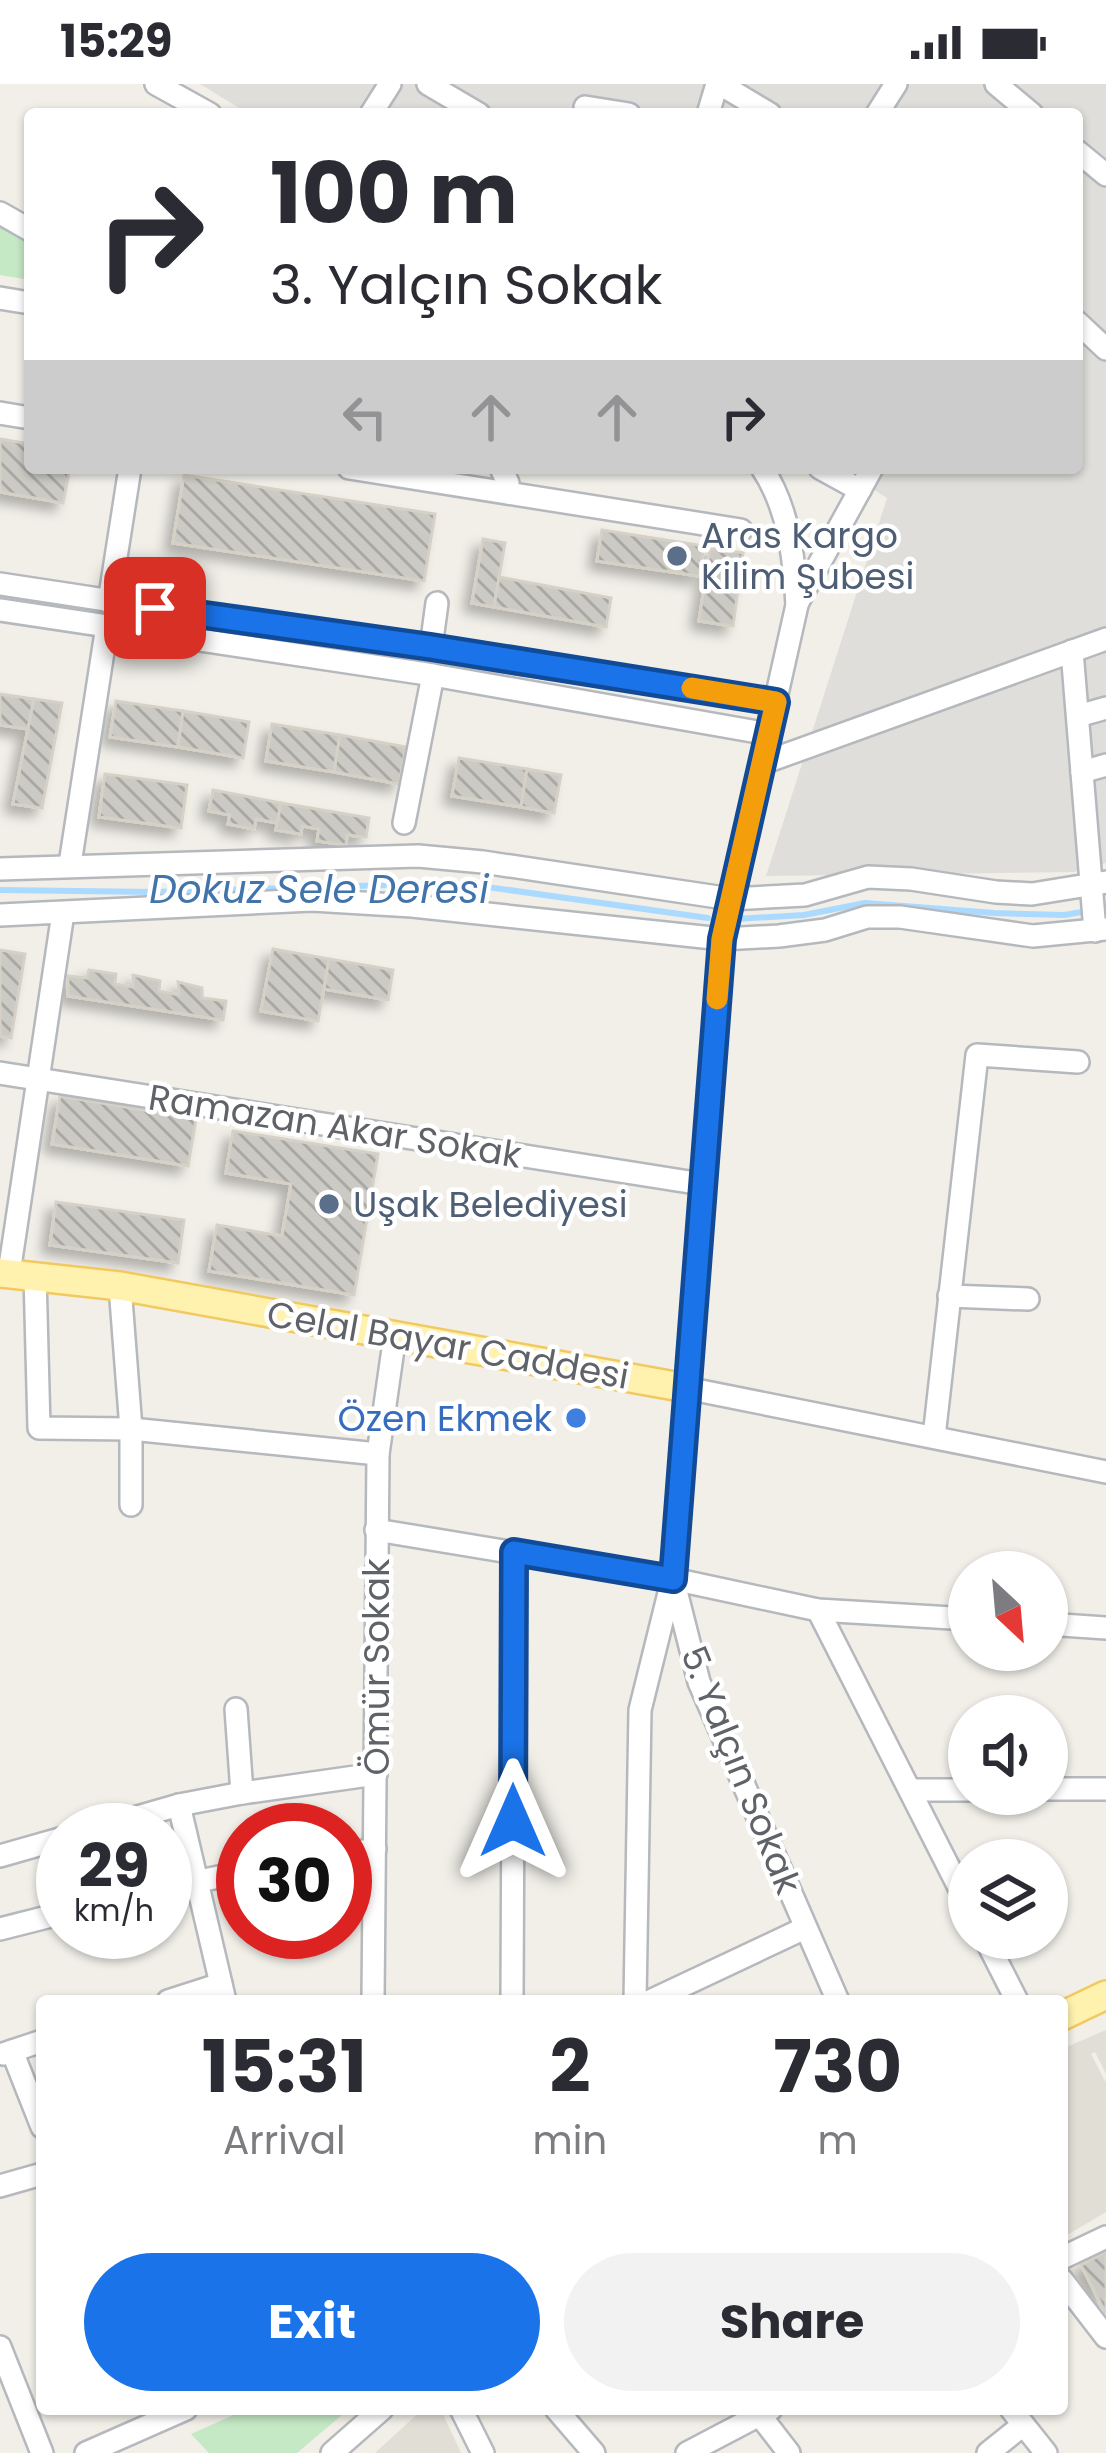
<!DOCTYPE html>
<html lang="en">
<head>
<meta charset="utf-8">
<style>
  body { margin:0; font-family:Poppins,sans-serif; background:#f2f2f3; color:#2b2b33; height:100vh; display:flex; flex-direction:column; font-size:45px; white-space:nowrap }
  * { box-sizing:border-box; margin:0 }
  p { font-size:39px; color:#7c7c81 }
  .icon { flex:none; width:66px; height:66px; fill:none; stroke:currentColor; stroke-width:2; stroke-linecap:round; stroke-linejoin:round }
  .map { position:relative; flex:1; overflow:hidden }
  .side { position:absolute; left:36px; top:1911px; width:1032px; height:420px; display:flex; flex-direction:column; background:#fff; border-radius:12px; box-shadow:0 3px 9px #0004 }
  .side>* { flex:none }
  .guide { position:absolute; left:24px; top:24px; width:1059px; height:366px; border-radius:12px; box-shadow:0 3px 9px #0004; background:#fff; color:#2b2b33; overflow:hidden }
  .needle { width:78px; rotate:154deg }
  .fabs { position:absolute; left:948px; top:1467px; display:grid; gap:24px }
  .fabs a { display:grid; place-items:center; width:120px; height:120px; border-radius:50%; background:#fff; box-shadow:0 3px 9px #0004; font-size:60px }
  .speed { position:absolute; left:36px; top:1719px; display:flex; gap:24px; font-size:60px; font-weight:700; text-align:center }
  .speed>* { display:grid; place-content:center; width:156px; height:156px; border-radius:50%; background:#fff; box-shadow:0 3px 9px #0004; line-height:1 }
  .speed small { font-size:30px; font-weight:400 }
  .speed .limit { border:18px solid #d22; background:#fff; color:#111 }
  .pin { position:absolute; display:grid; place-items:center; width:102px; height:102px; color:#fff; margin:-51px; border-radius:24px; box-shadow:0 6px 18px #0006 }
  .me { position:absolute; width:132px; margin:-66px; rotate:0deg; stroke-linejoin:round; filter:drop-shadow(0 0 9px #0008) }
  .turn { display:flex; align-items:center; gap:42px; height:252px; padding:0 48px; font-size:54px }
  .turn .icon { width:156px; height:156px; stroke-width:2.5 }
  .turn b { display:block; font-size:84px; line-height:102px }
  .lanes { display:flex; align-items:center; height:114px; padding:0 48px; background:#0003; justify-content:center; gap:60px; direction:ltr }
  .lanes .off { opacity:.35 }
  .eta { display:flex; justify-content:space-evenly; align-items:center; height:204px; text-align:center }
  .eta b { font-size:72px; font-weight:700; line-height:84px }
  .primary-button { display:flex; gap:24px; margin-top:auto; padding:24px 48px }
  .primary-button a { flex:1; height:138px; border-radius:72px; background:#1a73e8; color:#fff; font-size:48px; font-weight:700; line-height:138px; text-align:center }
  .primary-button a+a { background:#f2f2f3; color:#2b2b33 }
  .status { display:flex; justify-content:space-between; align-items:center; height:84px; padding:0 60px; background:#fff; direction:ltr }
  .status svg { height:33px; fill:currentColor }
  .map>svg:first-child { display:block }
  .industrial { fill:#e0deda }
  .education { fill:#e1ded6 }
  .park { fill:#c5e8c5 }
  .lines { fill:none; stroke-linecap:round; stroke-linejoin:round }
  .stream { stroke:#aadaff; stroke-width:6 }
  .building { fill:url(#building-back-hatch); stroke:#d6d1c6; stroke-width:3; filter:url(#shadow) }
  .minor-casing { stroke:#b5b8bc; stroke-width:26 }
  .major-casing { stroke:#f2c960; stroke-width:32 }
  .minor { stroke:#fff; stroke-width:21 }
  .major { stroke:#fff2af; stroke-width:27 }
  .route-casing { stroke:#114b97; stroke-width:30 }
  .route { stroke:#1a73e8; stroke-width:21 }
  .slow { stroke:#f59e0b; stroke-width:21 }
  .service-dot { fill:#5c6f8a; stroke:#fff; stroke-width:4.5 }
  .shop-dot { fill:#3f7fe0; stroke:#fff; stroke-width:4.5 }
  .labels { text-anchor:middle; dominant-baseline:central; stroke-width:9; stroke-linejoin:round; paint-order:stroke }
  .service-label { font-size:36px; fill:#4e5e75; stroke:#fff; text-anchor:start }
  .street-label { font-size:36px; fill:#5f6368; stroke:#fff }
  .shop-label { font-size:36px; fill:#366cbe; stroke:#fff; text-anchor:end }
  .water-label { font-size:39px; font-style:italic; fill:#4174aa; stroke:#fff }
</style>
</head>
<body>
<div class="status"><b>15:29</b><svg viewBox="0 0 49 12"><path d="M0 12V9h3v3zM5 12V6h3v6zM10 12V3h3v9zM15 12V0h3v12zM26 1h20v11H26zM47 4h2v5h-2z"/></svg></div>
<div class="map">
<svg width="1106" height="2369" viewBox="0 0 1106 2369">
  <defs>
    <pattern id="building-back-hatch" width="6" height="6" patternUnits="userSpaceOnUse" patternTransform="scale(3)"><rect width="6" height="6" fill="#cccac5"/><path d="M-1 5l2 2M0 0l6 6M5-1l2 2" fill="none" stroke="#a9a8a4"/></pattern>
    <filter id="shadow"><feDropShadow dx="-8" dy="8" stdDeviation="6" flood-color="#0004"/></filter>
  </defs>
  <rect width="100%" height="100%" fill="#f1efe8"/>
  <polygon class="industrial" points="200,0 1106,0 1106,779 1074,788 766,792 887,414 839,384 1077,384 1077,30 249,30"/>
  <g class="education">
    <polygon points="1106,1946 1106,1990 1095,1968 1091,1970 1106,1999 1106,2128 1062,2154 1062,1983 1069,1980 1062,1981 1062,1965"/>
    <polygon points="423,2325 438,2325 442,2328 461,2369 375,2369"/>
  </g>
  <g class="park">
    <polygon points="0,139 30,156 30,196 0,191"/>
    <polygon points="247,2325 349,2325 297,2369 209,2369 191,2350"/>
  </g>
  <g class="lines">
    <g class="stream">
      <polyline points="0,806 154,808 459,799 708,834"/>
      <polyline points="735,835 804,831 865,819 994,829 1064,831 1106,824"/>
    </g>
  </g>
  <g class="building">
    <polygon points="0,355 30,360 30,384 70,384 63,419 0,408"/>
    <polygon points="184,391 435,430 424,497 173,459"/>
    <polygon points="602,446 704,462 699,492 597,477"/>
    <polygon points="483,455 505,459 494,523 472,519"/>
    <polygon points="710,464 743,469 733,542 699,537"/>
    <polygon points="499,493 611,514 606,543 494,523"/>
    <polygon points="0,610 34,615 28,645 0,641"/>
    <polygon points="34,615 62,619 42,724 13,720"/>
    <polygon points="116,617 183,627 178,663 110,653"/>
    <polygon points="183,627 249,638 243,674 178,663"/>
    <polygon points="272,640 340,651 334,688 266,677"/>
    <polygon points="340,651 406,663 399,700 334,688"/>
    <polygon points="459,674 527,685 521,723 452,712"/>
    <polygon points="527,685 561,691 554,729 521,723"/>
    <polygon points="105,690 187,701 181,744 99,733"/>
    <polygon points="213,706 281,719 277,739 256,735 254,745 228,740 230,731 209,727"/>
    <polygon points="281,719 369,734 366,753 347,751 346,761 317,757 319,745 302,742 301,750 276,746"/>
    <polygon points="273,865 329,875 318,937 261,927"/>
    <polygon points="0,866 25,870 11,954 0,952"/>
    <polygon points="329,875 393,886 388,916 324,905"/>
    <polygon points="89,886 116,890 115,900 133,903 133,891 160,897 159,907 179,911 178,898 202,904 202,914 226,917 223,936 68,912 68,892 87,894"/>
    <polygon points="60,1012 196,1035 188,1082 52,1060"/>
    <polygon points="233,1047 378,1070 354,1211 209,1187 217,1141 282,1152 291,1100 226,1089"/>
    <polygon points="56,1118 184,1136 178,1179 50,1161"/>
    <polygon points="1106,2168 1106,2227 1105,2228 1081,2181"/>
  </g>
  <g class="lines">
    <defs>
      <g id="minor">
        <polyline points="156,0 210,30"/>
        <polyline points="428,0 479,30"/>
        <polyline points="720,0 770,30"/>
        <polyline points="996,0 1032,30"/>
        <polyline points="585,23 629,30"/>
        <polyline points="371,30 390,0"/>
        <polyline points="708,30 717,0"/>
        <polyline points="877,30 896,0"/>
        <polyline points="1077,67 1106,91"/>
        <polyline points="0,129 30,146"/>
        <polyline points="0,214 30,219"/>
        <polyline points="1077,238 1106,265"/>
        <polyline points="0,329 30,334"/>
        <polyline points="349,384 741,446"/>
        <polyline points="501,384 508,399 508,409"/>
        <path d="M762,384C789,424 794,474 797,521L722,855L673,1495L699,1598L838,1917"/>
        <polyline points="820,384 860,406"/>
        <polyline points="0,500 776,618"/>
        <polyline points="109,518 130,384"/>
        <polyline points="797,520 872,384"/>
        <polyline points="0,526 427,590 769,650"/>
        <polyline points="431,563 437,519"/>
        <polyline points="1072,567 1095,847"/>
        <polyline points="1078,632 1106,624"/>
        <polyline points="763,679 1106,555"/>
        <polyline points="1082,688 1106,681"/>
        <polyline points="404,739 433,591"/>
        <polyline points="70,780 107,542"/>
        <polyline points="0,785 418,772 483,778 731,815 805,811 868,793 911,795 996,808 1032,810 1106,798"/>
        <polyline points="0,831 312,816 412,822 722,855 779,852 825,846 867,833 900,833 1033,852 1106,845"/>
        <polyline points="0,989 702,1100"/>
        <polyline points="9,1189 63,829"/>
        <polyline points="35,1191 39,1344 131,1345 378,1370"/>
        <polyline points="120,1202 131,1345 131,1421"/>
        <polyline points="949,1212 1028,1215"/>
        <polyline points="686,1304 1106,1388"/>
        <polyline points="934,1353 977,971 1078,978"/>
        <polyline points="376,1446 673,1495 818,1526 969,1535"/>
        <polyline points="818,1526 969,1823"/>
        <polyline points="1047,1540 1106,1544"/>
        <polyline points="236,1625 242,1709"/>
        <polyline points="1047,1705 1106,1705"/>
        <polyline points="910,1706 969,1706"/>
        <polyline points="179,1721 225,1917"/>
        <polyline points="92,1746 179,1721 242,1709 376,1690"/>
        <polyline points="345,1770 375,1765"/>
        <polyline points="0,1772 63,1754"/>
        <polyline points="165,1804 243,1788"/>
        <polyline points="0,1845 63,1829"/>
        <polyline points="985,1854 1017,1917"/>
        <polyline points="168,1917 221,1900"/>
        <polyline points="373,1917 378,1370 395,1251"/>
        <polyline points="512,1917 514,1468"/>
        <polyline points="635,1917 640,1626 671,1501"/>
        <polyline points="650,1917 805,1844"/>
        <polyline points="12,1967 42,2043"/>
        <polyline points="3,1970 42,1957"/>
        <polyline points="0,2102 42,2090"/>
        <polyline points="1062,2174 1106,2153"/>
        <polyline points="1062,2196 1106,2253"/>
        <polyline points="0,2263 42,2369"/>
        <polyline points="461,2325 483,2369"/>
        <polyline points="556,2325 594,2369"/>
        <polyline points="755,2325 789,2369"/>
        <polyline points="1011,2325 1046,2369"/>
        <polyline points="86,2369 186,2325"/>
        <polyline points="332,2369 382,2325"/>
        <polyline points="687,2369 771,2325"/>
        <polyline points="988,2369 1023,2341"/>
      </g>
      <g id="major">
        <polyline points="0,1189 120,1202 686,1304"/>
        <polyline points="1062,1932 1106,1911"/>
      </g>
    </defs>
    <use href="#minor" class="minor-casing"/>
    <use href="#major" class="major-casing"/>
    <use href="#minor" class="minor"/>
    <use href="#major" class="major"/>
  </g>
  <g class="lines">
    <defs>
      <polyline id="route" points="155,524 431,563 776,618 722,855 673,1495 514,1468 513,1737"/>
    </defs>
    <use href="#route" class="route-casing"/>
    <use href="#route" class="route"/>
    <polyline class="slow" points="692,604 776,618 722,855 717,915"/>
  </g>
  <g class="service-dot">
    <circle cx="677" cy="472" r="12"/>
    <circle cx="329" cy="1120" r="12"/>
  </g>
  <circle class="shop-dot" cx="576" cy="1334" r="12"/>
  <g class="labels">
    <g class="service-label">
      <text x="701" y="451">Aras Kargo<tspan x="701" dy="41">Kilim Şubesi</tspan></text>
      <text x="353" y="1120">Uşak Belediyesi</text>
    </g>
    <g class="street-label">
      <text transform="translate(335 1042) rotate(9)">Ramazan Akar Sokak</text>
      <text transform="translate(448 1261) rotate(10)">Celal Bayar Caddesi</text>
      <text transform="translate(376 1583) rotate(-90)">Ömür Sokak</text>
      <text transform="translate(741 1686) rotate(68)">5. Yalçın Sokak</text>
    </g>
    <g class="shop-label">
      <text x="552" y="1334">Özen Ekmek</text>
    </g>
    <g class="water-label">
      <text x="319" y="805">Dokuz Sele Deresi</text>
    </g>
  </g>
</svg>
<div class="fabs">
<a><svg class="needle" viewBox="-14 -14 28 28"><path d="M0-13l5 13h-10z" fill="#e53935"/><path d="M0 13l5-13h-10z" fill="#7c7c81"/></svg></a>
<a><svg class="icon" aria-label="sound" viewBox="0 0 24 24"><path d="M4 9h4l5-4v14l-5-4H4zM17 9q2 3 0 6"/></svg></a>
<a><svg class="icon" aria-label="layers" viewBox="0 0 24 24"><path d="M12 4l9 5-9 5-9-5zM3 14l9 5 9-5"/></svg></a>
</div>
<div class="speed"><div>29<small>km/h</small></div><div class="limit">30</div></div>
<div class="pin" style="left:155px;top:524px;background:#d93025"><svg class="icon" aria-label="arrive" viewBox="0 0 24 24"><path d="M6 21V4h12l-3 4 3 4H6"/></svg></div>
<svg class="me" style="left:513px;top:1737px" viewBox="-20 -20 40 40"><path d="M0-17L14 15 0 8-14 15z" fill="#1a73e8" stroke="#fff" stroke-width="4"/></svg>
<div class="guide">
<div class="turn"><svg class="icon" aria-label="right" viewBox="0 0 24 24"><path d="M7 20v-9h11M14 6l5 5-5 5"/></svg><div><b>100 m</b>3. Yalçın Sokak</div></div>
<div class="lanes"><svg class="icon off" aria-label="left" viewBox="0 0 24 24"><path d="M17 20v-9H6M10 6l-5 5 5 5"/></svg><svg class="icon off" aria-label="ahead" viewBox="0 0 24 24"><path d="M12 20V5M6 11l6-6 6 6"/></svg><svg class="icon off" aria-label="ahead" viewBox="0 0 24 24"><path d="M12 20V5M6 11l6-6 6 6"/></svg><svg class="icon" aria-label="right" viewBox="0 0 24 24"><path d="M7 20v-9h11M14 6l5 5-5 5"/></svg></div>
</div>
<section class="side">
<div class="eta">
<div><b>15:31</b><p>Arrival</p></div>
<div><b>2</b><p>min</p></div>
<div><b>730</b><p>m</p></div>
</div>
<div class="primary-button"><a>Exit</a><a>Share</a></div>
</section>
</div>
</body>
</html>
